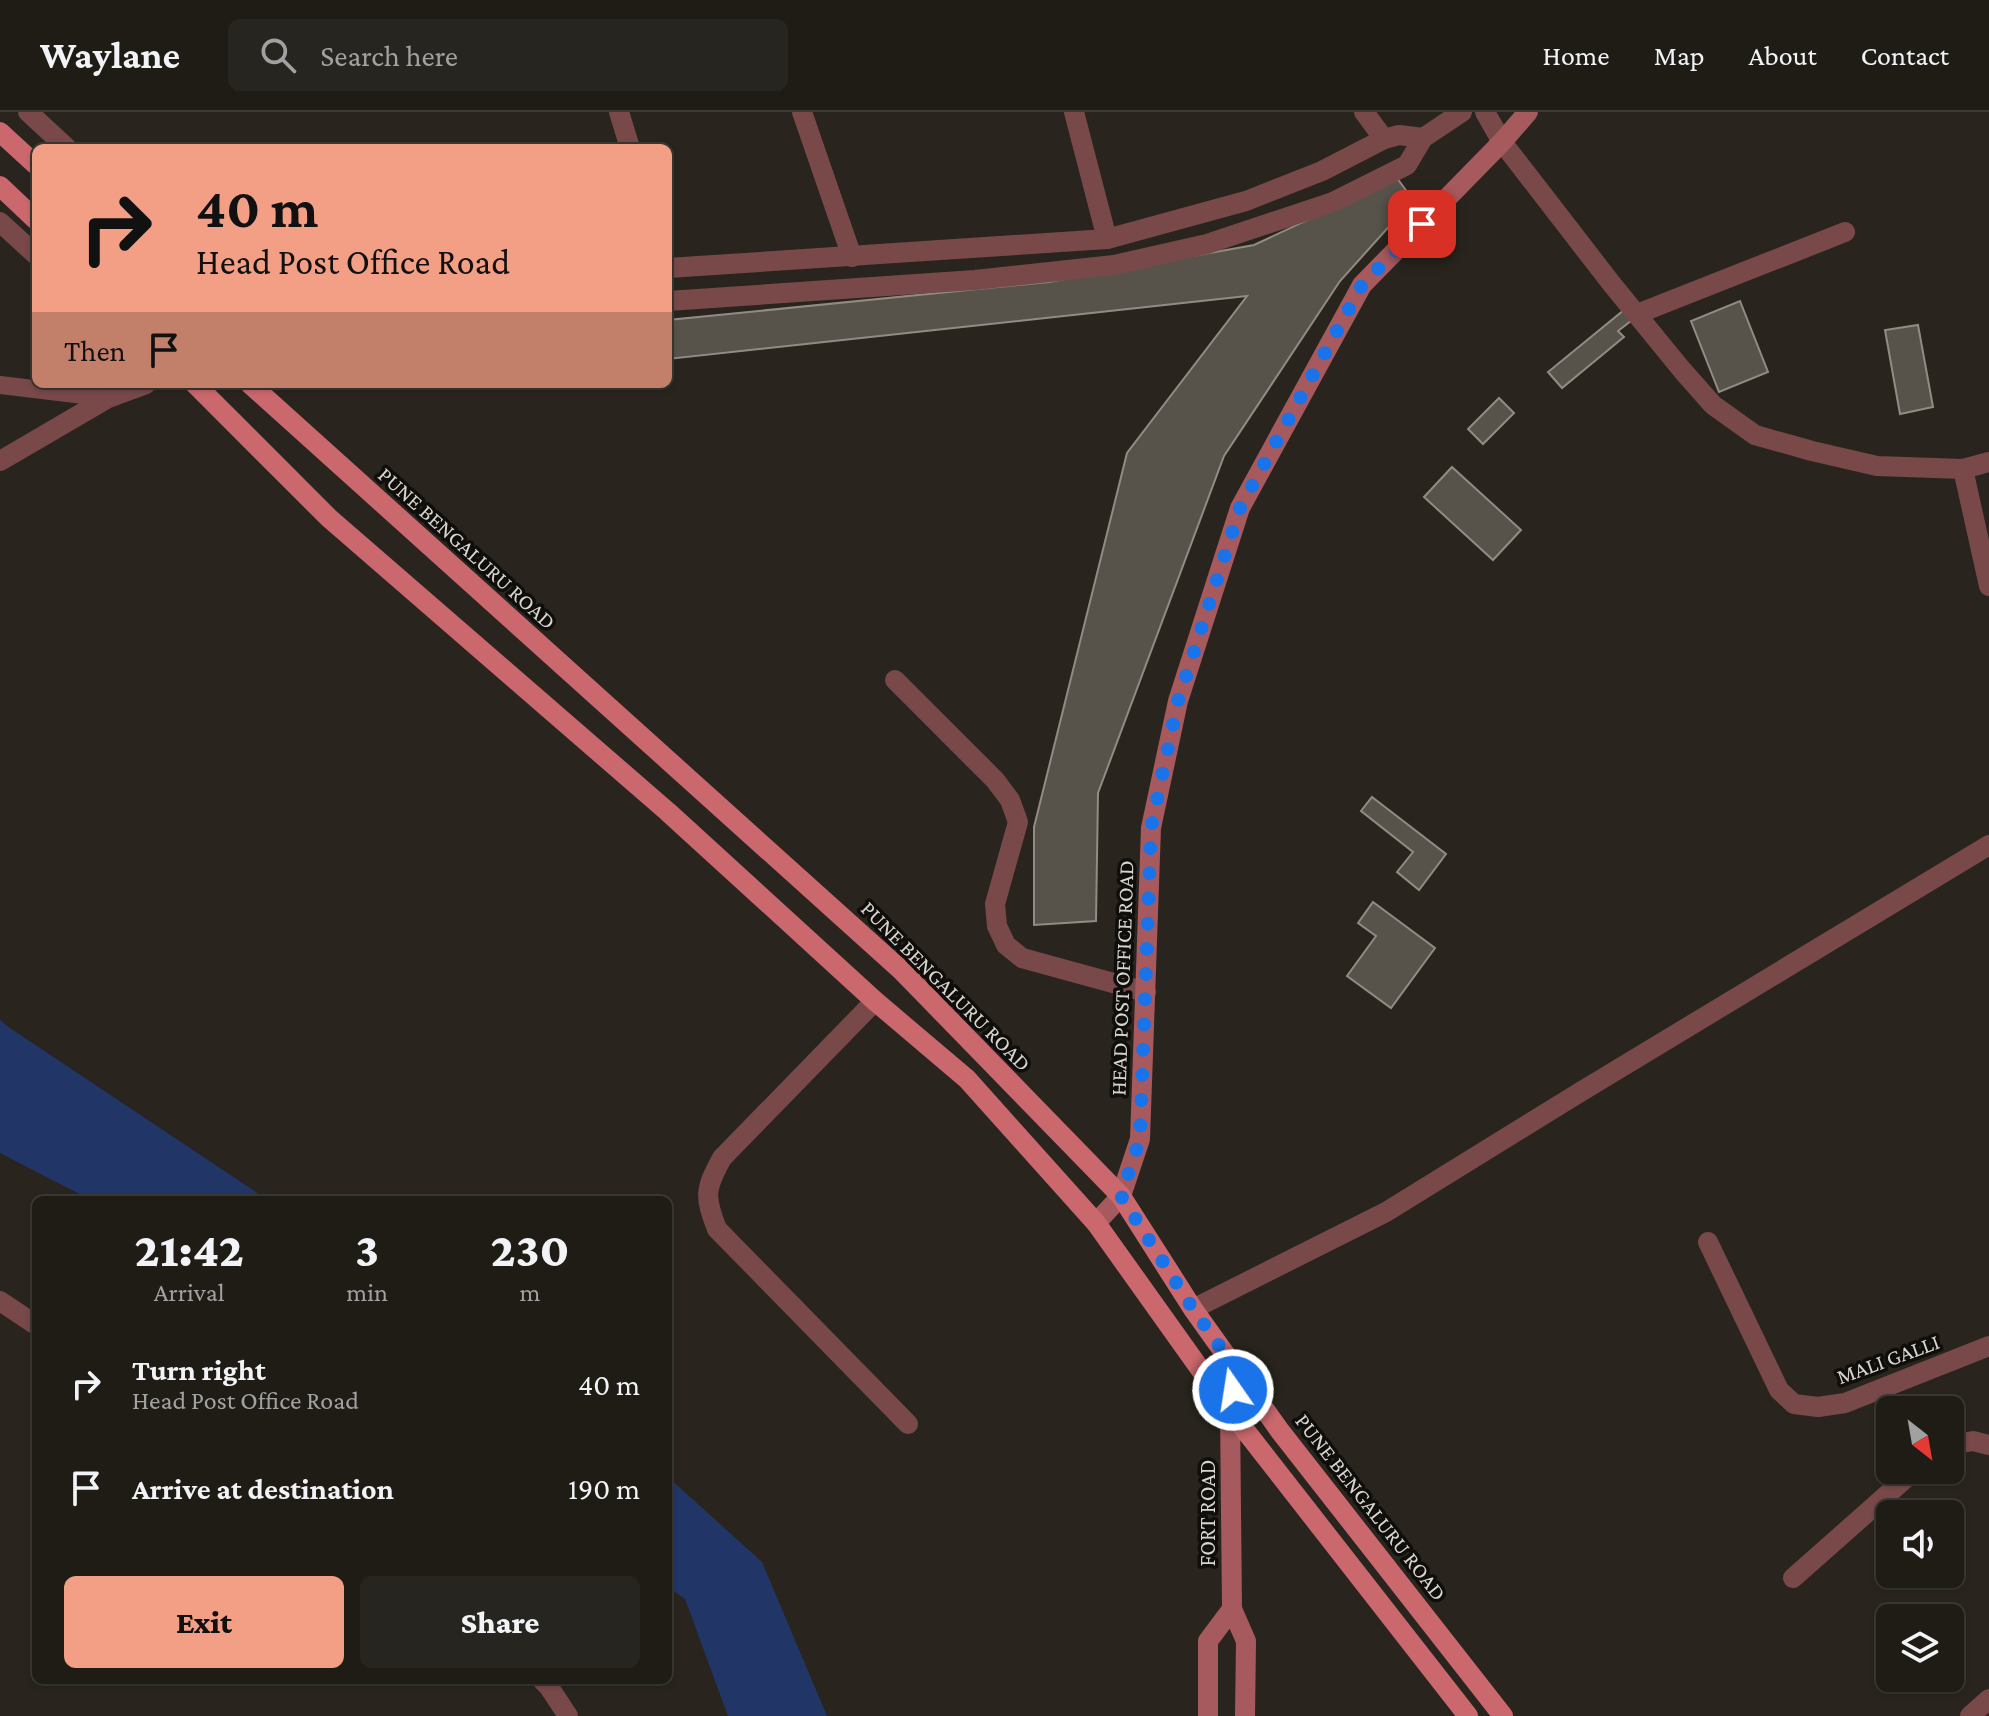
<!DOCTYPE html>
<html lang="en">
<head>
<meta charset="utf-8">
<style>
  body { margin:0; font-family:"Crimson Pro",serif; background:#27251f; color:#f1f3f6; height:100vh; display:flex; flex-direction:column; font-size:30px; white-space:nowrap }
  * { box-sizing:border-box; margin:0 }
  p { font-size:26px; color:#a1a1a1 }
  .icon { flex:none; width:44px; height:44px; fill:none; stroke:currentColor; stroke-width:2; stroke-linecap:round; stroke-linejoin:round }
  .map { position:relative; flex:1; overflow:hidden }
  .side { position:absolute; left:32px; top:1084px; width:640px; height:488px; display:flex; flex-direction:column; background:#1f1c16; border-radius:12px; box-shadow:0 2px 6px #0004,0 0 0 2px #3c3a35 }
  .side>* { flex:none }
  .guide { position:absolute; left:32px; top:32px; width:640px; height:244px; border-radius:12px; box-shadow:0 2px 6px #0004,0 0 0 2px #3c3a35; background:#f39f85; color:#111; overflow:hidden }
  .needle { width:52px; rotate:149deg }
  .fabs { position:absolute; left:1876px; top:1284px; display:grid; gap:16px }
  .fabs a { display:grid; place-items:center; width:88px; height:88px; border-radius:12px; background:#1f1c16; box-shadow:0 2px 6px #0004,0 0 0 2px #3c3a35; font-size:40px }
  .pin { position:absolute; display:grid; place-items:center; width:68px; height:68px; color:#fff; margin:-34px; border-radius:16px; box-shadow:0 4px 12px #0006 }
  .me { position:absolute; width:88px; margin:-44px; rotate:347deg; stroke-linejoin:round; filter:drop-shadow(0 0 6px #0008) }
  .turn { display:flex; align-items:center; gap:28px; height:168px; padding:0 32px; font-size:36px }
  .turn .icon { width:104px; height:104px; stroke-width:2.5 }
  .turn b { display:block; font-size:56px; line-height:68px }
  .then { display:flex; align-items:center; height:76px; padding:0 32px; background:#0003; gap:16px; font-size:30px }
  .eta { display:flex; justify-content:space-evenly; align-items:center; height:136px; text-align:center }
  .eta b { font-size:48px; font-weight:800; line-height:56px }
  .cta { display:flex; gap:16px; margin-top:auto; padding:16px 32px }
  .cta a { flex:1; height:92px; border-radius:12px; background:#f39f85; color:#111; font-size:32px; font-weight:800; line-height:92px; text-align:center }
  .cta a+a { background:#27251f; color:#f1f3f6 }
  ul { padding:0; list-style:none }
  li { display:flex; align-items:center; gap:24px; height:104px; padding:0 32px }
  li div { flex:1 }
  li b { display:block; font-size:30px }
  li em { font-style:normal }
  header { display:flex; align-items:center; gap:48px; box-sizing:border-box; height:112px; padding:0 40px; background:#1f1c16; border-bottom:2px solid #3c3a35 }
  header strong { font-size:38px }
  nav { display:flex; gap:44px; margin-inline-start:auto; font-size:28px }
  .search { width:560px; height:72px; background:#27251f; display:flex; align-items:center; gap:20px; box-sizing:border-box; padding:0 28px; border-radius:12px; color:#a1a1a1; font-size:30px }
  .map>svg:first-child { display:block }
  .water { fill:#213666 }
  .building { fill:#57534b; stroke:#918c83; stroke-width:2 }
  .lines { fill:none; stroke-linecap:round; stroke-linejoin:round }
  .service { stroke:#79494a; stroke-width:18 }
  .minor { stroke:#79494a; stroke-width:20 }
  .secondary { stroke:#a75a5e; stroke-width:20 }
  .primary { stroke:#cb686d; stroke-width:20 }
  .route { stroke:#1a73e8; stroke-width:14; stroke-dasharray:0 25.2 }
  .labels { text-anchor:middle; dominant-baseline:central; stroke-width:7; stroke-linejoin:round; paint-order:stroke }
  .street-label { font-size:22px; fill:#d7d5d0; stroke:#100e0b }
</style>
</head>
<body>
<header>
<strong>Waylane</strong>
<div class="search"><svg class="icon" aria-label="search" viewBox="0 0 24 24"><circle cx="10" cy="10" r="6"/><path d="M15 15l6 6"/></svg>Search here</div>
<nav><a>Home</a><a>Map</a><a>About</a><a>Contact</a></nav>
</header>
<div class="map">
<svg width="1989" height="1604" viewBox="0 0 1989 1604">
  <rect width="100%" height="100%" fill="#29251e"/>
  <g class="water">
    <polygon points="0,908 7,914 268,1088 91,1088 0,1041"/>
    <polygon points="668,1365 762,1450 827,1604 728,1604 685,1487 668,1475"/>
  </g>
  <g class="building">
    <polygon points="1397,66 1413,88 1340,169 1224,344 1098,681 1096,809 1034,813 1034,715 1127,341 1247,184 668,247 668,208 1049,170 1254,133"/>
    <polygon points="1740,189 1768,260 1719,280 1691,209"/>
    <polygon points="1624,198 1632,208 1618,219 1624,225 1562,276 1548,260"/>
    <polygon points="1918,213 1933,295 1900,302 1885,218"/>
    <polygon points="1499,286 1514,301 1483,332 1468,317"/>
    <polygon points="1452,355 1521,418 1493,448 1424,385"/>
    <polygon points="1372,685 1446,742 1419,778 1397,760 1413,740 1361,699"/>
    <polygon points="1373,790 1435,836 1391,896 1347,864 1376,824 1358,811"/>
  </g>
  <g class="lines">
    <polyline class="service" points="0,273 108,286"/>
    <g class="minor">
      <polyline points="28,0 67,36"/>
      <polyline points="619,0 630,36"/>
      <polyline points="802,0 852,145"/>
      <polyline points="1074,0 1107,127"/>
      <polyline points="1364,0 1384,27"/>
      <polyline points="1485,0 1502,30 1611,171 1682,258 1713,293 1755,323 1812,339 1877,354 1963,357 1989,350"/>
      <polyline points="0,110 36,143"/>
      <polyline points="668,156 1107,127 1246,89 1322,59 1384,27 1399,23 1423,26"/>
      <polyline points="668,189 975,168 1114,153 1207,132 1333,90 1407,53 1423,26 1462,0"/>
      <polyline points="1637,202 1845,120"/>
      <polyline points="0,349 108,286 146,272"/>
      <polyline points="1963,357 1989,474"/>
      <polyline points="895,568 995,668 1010,688 1018,710 995,792 997,814 1006,833 1022,846 1146,880"/>
      <path d="M875,889L722,1046C705,1077 704,1084 717,1117L908,1312"/>
      <polyline points="1708,1130 1779,1278 1794,1292 1818,1295 1845,1291 1989,1234"/>
      <polyline points="0,1189 36,1213"/>
      <polyline points="1193,1197 1386,1100 1582,979 1989,733"/>
      <polyline points="1950,1333 1973,1329 1989,1333"/>
      <polyline points="1793,1466 1915,1358"/>
      <polyline points="542,1568 549,1575 568,1604"/>
      <polyline points="1970,1604 1989,1587"/>
    </g>
    <g class="secondary">
      <polyline points="1096,1111 1121,1084 1140,1027 1151,716 1178,589 1240,396 1362,173 1502,30 1528,0"/>
      <polyline points="1235,1256 1230,1299 1232,1497 1246,1529 1245,1604"/>
      <polyline points="1208,1604 1208,1529 1232,1497"/>
    </g>
    <g class="primary">
      <polyline points="0,20 36,53"/>
      <polyline points="0,74 36,108"/>
      <polyline points="195,272 329,406 668,700 875,889 967,967 1096,1111 1230,1299 1468,1604"/>
      <polyline points="250,272 901,858 1121,1084 1193,1197 1280,1319 1503,1604"/>
    </g>
  </g>
  <g class="lines">
    <polyline class="route" points="1233,1278 1235,1256 1193,1197 1121,1084 1140,1027 1151,716 1178,589 1240,396 1362,173 1422,112"/>
  </g>
  <g class="labels">
    <g class="street-label">
      <text transform="translate(467 436) rotate(42)">PUNE BENGALURU ROAD</text>
      <text transform="translate(1122 866) rotate(-88)">HEAD POST OFFICE ROAD</text>
      <text transform="translate(946 874) rotate(45)">PUNE BENGALURU ROAD</text>
      <text transform="translate(1888 1247) rotate(-20)">MALI GALLI</text>
      <text transform="translate(1371 1395) rotate(52)">PUNE BENGALURU ROAD</text>
      <text transform="translate(1207 1401) rotate(-90)">FORT ROAD</text>
    </g>
  </g>
</svg>
<div class="fabs">
<a><svg class="needle" viewBox="-14 -14 28 28"><path d="M0-13l5 13h-10z" fill="#e53935"/><path d="M0 13l5-13h-10z" fill="#a1a1a1"/></svg></a>
<a><svg class="icon" aria-label="sound" viewBox="0 0 24 24"><path d="M4 9h4l5-4v14l-5-4H4zM17 9q2 3 0 6"/></svg></a>
<a><svg class="icon" aria-label="layers" viewBox="0 0 24 24"><path d="M12 4l9 5-9 5-9-5zM3 14l9 5 9-5"/></svg></a>
</div>
<div class="pin" style="left:1422px;top:112px;background:#d93025"><svg class="icon" aria-label="arrive" viewBox="0 0 24 24"><path d="M6 21V4h12l-3 4 3 4H6"/></svg></div>
<svg class="me" style="left:1233px;top:1278px" viewBox="-20 -20 40 40"><circle r="17" fill="#1a73e8" stroke="#fff" stroke-width="3"/><path d="M0-11L8 9 0 5-8 9z" fill="#fff"/></svg>
<div class="guide">
<div class="turn"><svg class="icon" aria-label="right" viewBox="0 0 24 24"><path d="M7 20v-9h11M14 6l5 5-5 5"/></svg><div><b>40 m</b>Head Post Office Road</div></div>
<div class="then">Then<svg class="icon" aria-label="arrive" viewBox="0 0 24 24"><path d="M6 21V4h12l-3 4 3 4H6"/></svg></div>
</div>
<section class="side">
<div class="eta">
<div><b>21:42</b><p>Arrival</p></div>
<div><b>3</b><p>min</p></div>
<div><b>230</b><p>m</p></div>
</div>
<ul>
<li><svg class="icon" aria-label="right" viewBox="0 0 24 24"><path d="M7 20v-9h11M14 6l5 5-5 5"/></svg><div><b>Turn right</b><p>Head Post Office Road</p></div><em>40 m</em></li>
<li><svg class="icon" aria-label="arrive" viewBox="0 0 24 24"><path d="M6 21V4h12l-3 4 3 4H6"/></svg><div><b>Arrive at destination</b></div><em>190 m</em></li>
</ul>
<div class="cta"><a>Exit</a><a>Share</a></div>
</section>
</div>
</body>
</html>
